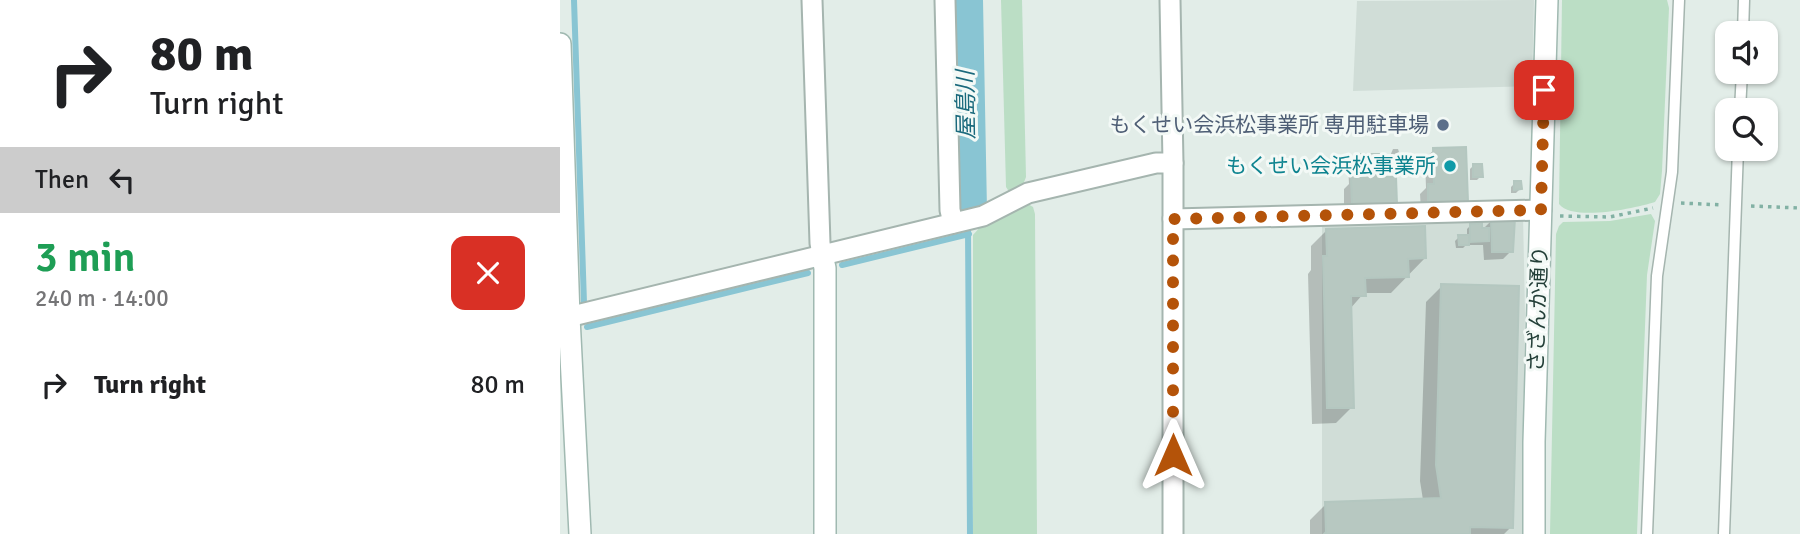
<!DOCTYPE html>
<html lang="en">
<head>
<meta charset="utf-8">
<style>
  body { margin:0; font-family:Signika,"Noto Sans JP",sans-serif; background:#f2f2f2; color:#202124; height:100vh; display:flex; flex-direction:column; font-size:26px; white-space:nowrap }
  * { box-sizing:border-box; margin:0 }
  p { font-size:23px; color:#757577 }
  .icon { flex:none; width:38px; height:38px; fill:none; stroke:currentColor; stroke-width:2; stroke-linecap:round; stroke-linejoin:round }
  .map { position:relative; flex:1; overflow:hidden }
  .side { display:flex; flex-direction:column; background:#fff; width:560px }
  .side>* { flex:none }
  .banner { background:#fff; color:#202124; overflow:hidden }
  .fabs { position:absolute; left:1155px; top:21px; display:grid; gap:14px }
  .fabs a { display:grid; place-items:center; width:63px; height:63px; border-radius:14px; background:#fff; box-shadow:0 2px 5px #0004; font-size:35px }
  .pin { position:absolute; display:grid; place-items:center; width:60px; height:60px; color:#fff; margin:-30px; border-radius:14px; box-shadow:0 4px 10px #0006 }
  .me { position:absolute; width:77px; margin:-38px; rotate:0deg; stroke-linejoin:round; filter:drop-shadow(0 0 5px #0008) }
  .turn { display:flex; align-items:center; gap:24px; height:147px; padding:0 35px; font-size:32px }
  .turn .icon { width:91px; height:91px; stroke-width:2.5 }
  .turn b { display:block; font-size:49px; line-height:60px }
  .then { display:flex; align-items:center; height:66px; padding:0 35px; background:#0003; gap:14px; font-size:26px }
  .round { display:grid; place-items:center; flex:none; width:74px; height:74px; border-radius:14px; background:#f2f2f2 }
  .headline { display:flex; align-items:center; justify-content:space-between; height:119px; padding:0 35px }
  h1 { font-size:42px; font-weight:600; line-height:52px; color:#1e9e55 }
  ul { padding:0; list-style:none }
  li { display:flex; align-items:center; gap:21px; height:105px; padding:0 35px }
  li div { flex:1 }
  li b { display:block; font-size:26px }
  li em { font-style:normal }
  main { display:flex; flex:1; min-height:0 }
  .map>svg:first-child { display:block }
  .built { fill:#d0ddd7 }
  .green { fill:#bbdec5 }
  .shadow { fill:#0003 }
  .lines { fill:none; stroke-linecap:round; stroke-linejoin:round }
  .stream { stroke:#89c5d3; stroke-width:6 }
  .river { stroke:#89c5d3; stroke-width:38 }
  .building { fill:#b7c8c1; stroke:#b4c7c0; stroke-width:2 }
  .lane-casing { stroke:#a5b5af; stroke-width:13 }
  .street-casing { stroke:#a5b5af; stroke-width:23 }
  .secondary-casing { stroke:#a0b9b1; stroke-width:24 }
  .path { stroke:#82b1a4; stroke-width:3.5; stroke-dasharray:3.5 5; stroke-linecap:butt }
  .lane { stroke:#fff; stroke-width:10 }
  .street { stroke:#fff; stroke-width:19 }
  .secondary { stroke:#fff; stroke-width:21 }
  .route { stroke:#b45309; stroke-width:12; stroke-dasharray:0 21.6 }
  .service-dot { fill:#5c6f8a; stroke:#f3f9f6; stroke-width:2.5 }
  .culture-dot { fill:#0f9aa8; stroke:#f3f9f6; stroke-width:2.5 }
  .labels { text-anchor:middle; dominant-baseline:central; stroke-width:6; stroke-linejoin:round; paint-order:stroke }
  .service-label { font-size:21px; fill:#4e5e75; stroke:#f3f9f6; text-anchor:end }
  .culture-label { font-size:21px; fill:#0d838f; stroke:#f3f9f6; text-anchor:end }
  .street-label { font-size:21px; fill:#223e37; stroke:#f3f9f6 }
  .water-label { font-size:23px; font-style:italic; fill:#1a697c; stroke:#f3f9f6 }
</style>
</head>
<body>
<main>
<section class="side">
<div class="banner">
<div class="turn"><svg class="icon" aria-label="right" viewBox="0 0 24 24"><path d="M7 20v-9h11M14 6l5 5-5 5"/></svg><div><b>80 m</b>Turn right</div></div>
<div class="then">Then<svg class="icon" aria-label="left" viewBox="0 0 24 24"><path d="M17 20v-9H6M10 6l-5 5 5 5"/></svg></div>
</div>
<div class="headline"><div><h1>3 min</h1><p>240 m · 14:00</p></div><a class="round" style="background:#d93025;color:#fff"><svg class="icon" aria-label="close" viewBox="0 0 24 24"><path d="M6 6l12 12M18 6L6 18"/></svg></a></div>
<ul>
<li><svg class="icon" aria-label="right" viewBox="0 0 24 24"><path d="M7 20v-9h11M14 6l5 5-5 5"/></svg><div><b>Turn right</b></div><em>80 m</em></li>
</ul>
</section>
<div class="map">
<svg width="1240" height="534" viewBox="0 0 1240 534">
  <rect width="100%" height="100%" fill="#e2ede8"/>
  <g class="built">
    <polygon points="974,0 972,86 793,91 797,1"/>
    <polygon points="963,215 965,313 962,534 762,534 762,221"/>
  </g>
  <g class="green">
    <polygon points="441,0 462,0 466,177 463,185 450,193 446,187"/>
    <path d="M1002,0H1107L1109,8L1102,171L1100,194L1095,202C1076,208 1013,222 999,204Z"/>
    <polygon points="468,204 473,207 475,214 477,534 413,534 413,235 421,226"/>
    <polygon points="1091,214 1095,221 1087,275 1077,534 990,534 996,234 999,226 1003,222 1050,221"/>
  </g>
  <g class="shadow">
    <polygon points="833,149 838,149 839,152 835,156 830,156"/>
    <polygon points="874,150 906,201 897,210 861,211 860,194 866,188 865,158"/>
    <polygon points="797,156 824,179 784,213 784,189 789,184 788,165"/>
    <polygon points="914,165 921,176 917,180 910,180 910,169"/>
    <polygon points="955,183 960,189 956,193 951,193 951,187"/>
    <polygon points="931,221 951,251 943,259 924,260 923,245 906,245 903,248 896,248 895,241 899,237 907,237 907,229 911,225 920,232"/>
    <polygon points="767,230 865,258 831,293 804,293 789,310 792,407 776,423 752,424 748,274 751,270 751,246"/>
    <polygon points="882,286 951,527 944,534 750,534 750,520 766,504 863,500 860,481 866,302"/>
  </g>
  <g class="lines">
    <g class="stream">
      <polyline points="14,0 24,303"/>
      <polyline points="408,228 410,534"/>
      <polyline points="282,265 409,234"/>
      <polyline points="27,327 248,273"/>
    </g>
    <polyline class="river" points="404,0 408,210"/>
  </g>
  <g class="building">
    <polygon points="906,147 908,202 868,203 868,184 874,184 873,148"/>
    <polygon points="796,154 824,154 825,177 836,177 837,204 792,205 791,178 797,178"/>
    <polygon points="913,164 922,164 923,177 913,177"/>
    <polygon points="954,181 961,181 962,189 954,190"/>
    <polygon points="955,218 953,252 932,252 931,219"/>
    <polygon points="922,223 922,228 929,228 929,241 910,242 910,224"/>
    <polygon points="865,226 866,258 848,259 849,277 805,278 806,296 791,296 794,408 767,408 763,256 767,256 766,229"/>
    <polygon points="898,235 909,235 909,245 899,245"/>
    <polygon points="881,284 959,286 953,528 910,527 910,534 764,534 766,532 765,502 881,498 876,465"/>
  </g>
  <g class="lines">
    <defs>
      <g id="lane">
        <polyline points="1183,33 1184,0"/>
        <polyline points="1180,110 1182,72"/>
        <polyline points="1087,534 1097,276 1112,172 1119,0"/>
        <polyline points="1164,534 1178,149"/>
      </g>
      <g id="street">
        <polyline points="252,0 260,243 262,255"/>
        <polyline points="385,0 390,210 393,223"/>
        <polyline points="610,0 613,163 613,534"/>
        <polyline points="613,219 981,210"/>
        <polyline points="0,319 423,216 468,193 596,163 613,163"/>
      </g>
      <g id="secondary">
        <polyline points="0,44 9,317 20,534"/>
        <polyline points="262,255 265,268 265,534"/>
        <polyline points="974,534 974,442 987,0"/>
      </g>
    </defs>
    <use href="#lane" class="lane-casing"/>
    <use href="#street" class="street-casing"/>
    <use href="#secondary" class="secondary-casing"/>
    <g class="path">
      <polyline points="1121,203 1163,205"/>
      <polyline points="1191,206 1240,208"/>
      <polyline points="1000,216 1050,217 1093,208"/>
    </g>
    <use href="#lane" class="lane"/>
    <use href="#street" class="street"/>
    <use href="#secondary" class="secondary"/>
  </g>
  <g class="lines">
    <polyline class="route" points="613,455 613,219 981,210 984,90"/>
  </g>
  <circle class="service-dot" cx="883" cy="125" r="7"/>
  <circle class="culture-dot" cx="890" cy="166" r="7"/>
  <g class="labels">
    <g class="service-label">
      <text x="869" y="125">もくせい会浜松事業所 専用駐車場</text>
    </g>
    <g class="culture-label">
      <text x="876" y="166">もくせい会浜松事業所</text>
    </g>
    <g class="street-label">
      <text transform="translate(978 309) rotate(-88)">さざんか通り</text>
    </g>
    <g class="water-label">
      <text transform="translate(406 105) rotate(-91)">屋島川</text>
    </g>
  </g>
</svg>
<div class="fabs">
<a><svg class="icon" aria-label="sound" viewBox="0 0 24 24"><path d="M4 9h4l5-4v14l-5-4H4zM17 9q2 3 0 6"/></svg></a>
<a><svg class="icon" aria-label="search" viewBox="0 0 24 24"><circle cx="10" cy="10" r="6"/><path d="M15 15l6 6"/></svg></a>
</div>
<div class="pin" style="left:984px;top:90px;background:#d93025"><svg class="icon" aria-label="arrive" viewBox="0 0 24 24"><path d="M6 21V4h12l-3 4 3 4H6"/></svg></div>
<svg class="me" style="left:613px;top:455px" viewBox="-20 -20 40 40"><path d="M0-17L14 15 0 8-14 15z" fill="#b45309" stroke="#fff" stroke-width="4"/></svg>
</div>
</main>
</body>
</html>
